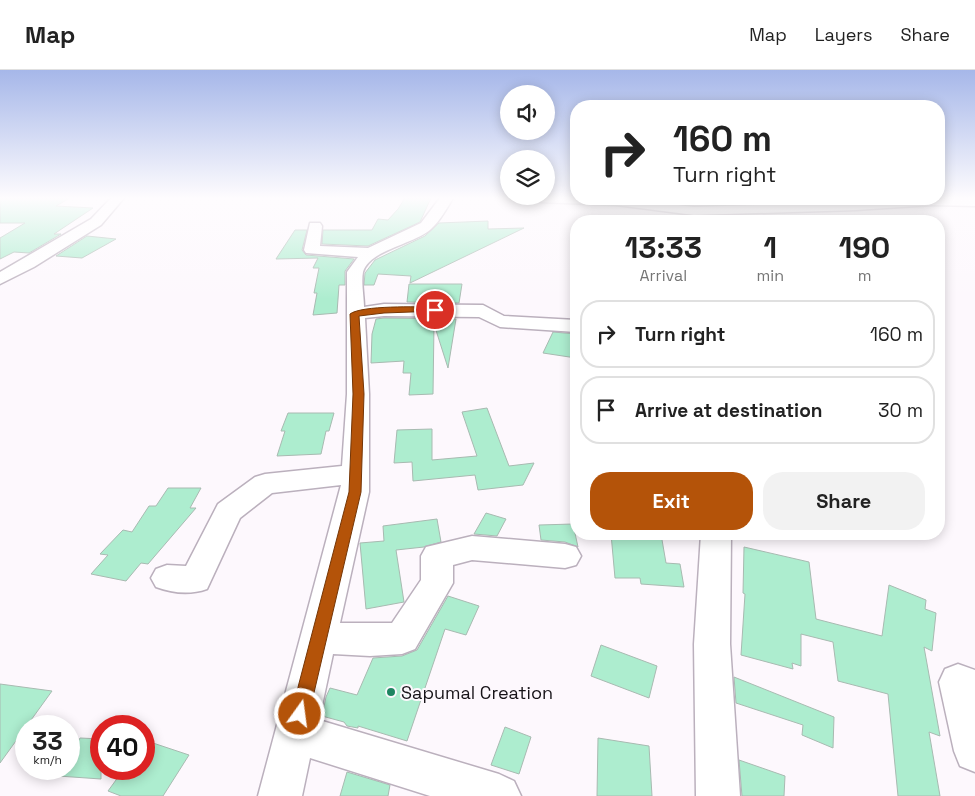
<!DOCTYPE html>
<html lang="en">
<head>
<meta charset="utf-8">
<style>
  body { margin:0; font-family:"Space Grotesk",sans-serif; background:#f2f2f2; color:#222; height:100vh; display:flex; flex-direction:column; font-size:19px; white-space:nowrap }
  * { box-sizing:border-box; margin:0 }
  p { font-size:16px; color:#767676 }
  .icon { flex:none; width:28px; height:28px; fill:none; stroke:currentColor; stroke-width:2; stroke-linecap:round; stroke-linejoin:round }
  .map { position:relative; flex:1; overflow:hidden }
  .details { position:absolute; left:570px; top:145px; width:375px; height:325px; display:flex; flex-direction:column; background:#fff; border-radius:20px; box-shadow:0 2px 12px #0003 }
  .details>* { flex:none }
  .guide { position:absolute; left:570px; top:30px; width:375px; height:105px; border-radius:20px; box-shadow:0 2px 12px #0003; background:#fff; color:#222; overflow:hidden }
  .tools { position:absolute; left:500px; top:15px; display:grid; gap:10px }
  .tools a { display:grid; place-items:center; width:55px; height:55px; border-radius:50%; background:#fff; box-shadow:0 2px 12px #0003; font-size:25px }
  .speed { position:absolute; left:15px; top:645px; display:flex; gap:10px; font-size:25px; font-weight:700; text-align:center }
  .speed>* { display:grid; place-content:center; width:65px; height:65px; border-radius:50%; background:#fff; box-shadow:0 2px 12px #0003; line-height:1 }
  .speed small { font-size:12px; font-weight:400 }
  .speed .limit { border:8px solid #d22; background:#fff; color:#111 }
  .pin { position:absolute; display:grid; place-items:center; width:42px; height:42px; color:#fff; margin:-21px; border:2px solid #fff; border-radius:50%; box-shadow:0 1px 5px #0007 }
  .me { position:absolute; width:55px; margin:-28px; rotate:14deg; stroke-linejoin:round; filter:drop-shadow(0 0 4px #0008) }
  .turn { display:flex; align-items:center; gap:18px; height:105px; padding:0 20px; font-size:22px }
  .turn .icon { width:65px; height:65px; stroke-width:2.5 }
  .turn b { display:block; font-size:35px; line-height:42px }
  .eta { display:flex; justify-content:space-evenly; align-items:center; height:85px; text-align:center }
  .eta b { font-size:30px; font-weight:700; line-height:35px }
  .action { display:flex; gap:10px; margin-top:auto; padding:10px 20px }
  .action a { flex:1; height:58px; border-radius:20px; background:#b45309; color:#fff; font-size:20px; font-weight:700; line-height:58px; text-align:center }
  .action a+a { background:#f2f2f2; color:#222 }
  ul { padding:0; list-style:none }
  li { display:flex; align-items:center; gap:15px; height:68px; margin:0 10px 8px; padding:0 10px; border:2px solid #e0e0e0; border-radius:20px }
  li div { flex:1 }
  li b { display:block; font-size:19px }
  li em { font-style:normal }
  header { display:flex; align-items:center; gap:30px; box-sizing:border-box; height:70px; padding:0 25px; background:#fff; border-bottom:1px solid #e0e0e0 }
  header strong { font-size:24px }
  nav { display:flex; gap:28px; margin-inline-start:auto; font-size:18px }
  .map>svg:first-child { display:block }
  .building { fill:#adedcf; stroke:#a8bab1 }
  .lines { fill:none; stroke-linecap:round; stroke-linejoin:round }
  .minor-casing { stroke:#bbb0bd; stroke-width:3 }
  .minor { fill:#fff; fill-rule:evenodd }
  .route { fill:#b45309; stroke:#753606 }
  .poi-dot { fill:#1e8561; stroke:#fdf8fd; stroke-width:2 }
  .labels { text-anchor:middle; dominant-baseline:central; stroke-width:4; stroke-linejoin:round; paint-order:stroke }
  .near-poi-label { font-size:18px; fill:#171318; stroke:#fdf8fd; text-anchor:start }
</style>
</head>
<body>
<header>
<strong>Map</strong>
<nav><a>Map</a><a>Layers</a><a>Share</a></nav>
</header>
<div class="map">
<svg width="975" height="726" viewBox="0 0 975 726">
  <rect width="100%" height="100%" fill="#fdf8fd"/>
  <g class="building">
    <polygon points="0,128 70,128 56,136 93,138 54,164 61,164 29,183 14,182 0,189 0,168 25,153 0,153"/>
    <polygon points="405,128 431,128 420,152 368,176 322,174 323,160 372,160 378,149 388,150 398,139"/>
    <polygon points="488,151 488,159 524,158 410,213 411,206 378,204 374,215 364,215 365,203 375,190 425,166 439,153"/>
    <polygon points="295,160 307,160 302,180 306,185 354,189 345,201 345,215 339,215 337,243 313,245 317,223 314,223 319,198 313,198 318,188 276,189"/>
    <polygon points="87,166 116,169 82,188 56,186"/>
    <polygon points="409,214 462,214 459,233 407,232"/>
    <polygon points="384,248 456,249 448,298 434,254 433,324 409,325 411,303 403,303 404,291 371,293 372,264 376,249"/>
    <polygon points="553,262 576,264 576,288 543,283"/>
    <polygon points="487,338 509,396 534,393 523,415 478,420 475,405 413,411 412,392 394,393 397,360 432,359 432,390 477,386 462,342"/>
    <polygon points="288,343 334,343 329,361 326,361 321,384 277,386 285,361 281,361"/>
    <polygon points="168,418 201,418 190,438 196,438 148,494 141,493 126,511 91,504 108,485 100,484 123,460 132,462 149,436 156,436"/>
    <polygon points="486,443 506,449 497,466 474,464"/>
    <polygon points="437,449 441,472 424,477 396,480 404,532 366,539 360,473 384,471 383,456"/>
    <polygon points="573,454 578,477 565,472 541,470 539,455"/>
    <polygon points="611,464 661,464 666,493 680,494 684,517 641,514 640,508 615,508"/>
    <polygon points="744,477 809,492 816,549 882,566 889,515 926,530 925,539 936,543 932,581 924,577 940,666 929,662 940,726 898,726 888,624 838,611 833,572 801,564 801,596 792,593 793,599 741,585 745,524 743,523"/>
    <polygon points="448,526 479,536 466,565 445,559 407,671 358,656 358,658 347,656 344,652 322,646 326,627 330,618 357,625 373,588 402,586 417,580"/>
    <polygon points="601,575 657,596 649,628 591,606"/>
    <polygon points="734,607 834,647 833,678 802,665 803,655 736,633"/>
    <polygon points="0,614 52,621 0,693"/>
    <polygon points="505,657 531,667 519,704 491,695"/>
    <polygon points="80,668 101,669 101,709 58,706 63,699 69,699 69,688"/>
    <polygon points="598,668 649,676 652,726 597,726"/>
    <polygon points="144,670 189,685 163,726 121,726 108,721 124,699 144,699"/>
    <polygon points="739,690 785,706 784,726 742,726"/>
    <polygon points="347,702 390,715 388,726 340,726"/>
  </g>
  <g class="lines">
    <defs>
      <g id="minor">
        <polygon points="111,128 124,128 101,155 34,197 0,214 0,202 91,149"/>
        <path d="M440,128H453C447,138 440,151 431,159C415,174 369,180 363,202C361,212 364,227 364,237L384,234L483,235L504,246L576,250V262L500,257L479,247L384,246L365,248L369,324V422L340,553H392L421,510V486L426,477L472,466L565,474L576,477L581,486L576,495L565,498L472,490L453,495V513L415,579L402,584L370,586L333,584L319,650L499,704L514,711L521,726H430L310,688L302,726H258L341,415L272,423L240,448L207,519C190,525 172,523 156,517L151,508L156,499L167,495L186,496L218,434L255,407L265,404L342,396L347,324V202L358,187L306,183L304,180L310,153H320L322,156L320,176L368,178L421,153Z"/>
        <polygon points="533,128 629,129 694,137 962,128 975,128 975,136 932,135 856,140 694,145 616,135 539,132 534,131"/>
        <polygon points="701,464 731,464 730,574 740,726 696,726 694,574"/>
        <polygon points="958,594 975,600 975,702 960,696 954,681 939,612 945,599"/>
      </g>
    </defs>
    <use href="#minor" class="minor-casing"/>
    <use href="#minor" class="minor"/>
  </g>
  <linearGradient id="sky" x2="0" y2="1"><stop stop-color="#a6b7e9"/><stop offset="0.56" stop-color="#fefcfe"/><stop offset="1" stop-color="#fefcfe" stop-opacity="0"/></linearGradient>
  <rect width="975" height="229" fill="url(#sky)"/>
  <path class="route" d="M435,237L438,238V241L384,243L359,246L364,324L361,422L309,644L306,651L300,653L294,651L291,644L349,422L353,324L350,244C362,235 418,237 435,237Z"/>
  <circle class="poi-dot" cx="391" cy="622" r="5"/>
  <g class="labels">
    <g class="near-poi-label">
      <text x="401" y="622">Sapumal Creation</text>
    </g>
  </g>
</svg>
<div class="tools">
<a><svg class="icon" aria-label="sound" viewBox="0 0 24 24"><path d="M4 9h4l5-4v14l-5-4H4zM17 9q2 3 0 6"/></svg></a>
<a><svg class="icon" aria-label="layers" viewBox="0 0 24 24"><path d="M12 4l9 5-9 5-9-5zM3 14l9 5 9-5"/></svg></a>
</div>
<div class="speed"><div>33<small>km/h</small></div><div class="limit">40</div></div>
<div class="pin" style="left:435px;top:240px;background:#d93025"><svg class="icon" aria-label="arrive" viewBox="0 0 24 24"><path d="M6 21V4h12l-3 4 3 4H6"/></svg></div>
<svg class="me" style="left:300px;top:644px" viewBox="-20 -20 40 40"><circle r="17" fill="#b45309" stroke="#fff" stroke-width="3"/><path d="M0-11L8 9 0 5-8 9z" fill="#fff"/></svg>
<div class="guide">
<div class="turn"><svg class="icon" aria-label="right" viewBox="0 0 24 24"><path d="M7 20v-9h11M14 6l5 5-5 5"/></svg><div><b>160 m</b>Turn right</div></div>
</div>
<section class="details">
<div class="eta">
<div><b>13:33</b><p>Arrival</p></div>
<div><b>1</b><p>min</p></div>
<div><b>190</b><p>m</p></div>
</div>
<ul>
<li><svg class="icon" aria-label="right" viewBox="0 0 24 24"><path d="M7 20v-9h11M14 6l5 5-5 5"/></svg><div><b>Turn right</b></div><em>160 m</em></li>
<li><svg class="icon" aria-label="arrive" viewBox="0 0 24 24"><path d="M6 21V4h12l-3 4 3 4H6"/></svg><div><b>Arrive at destination</b></div><em>30 m</em></li>
</ul>
<div class="action"><a>Exit</a><a>Share</a></div>
</section>
</div>
</body>
</html>
